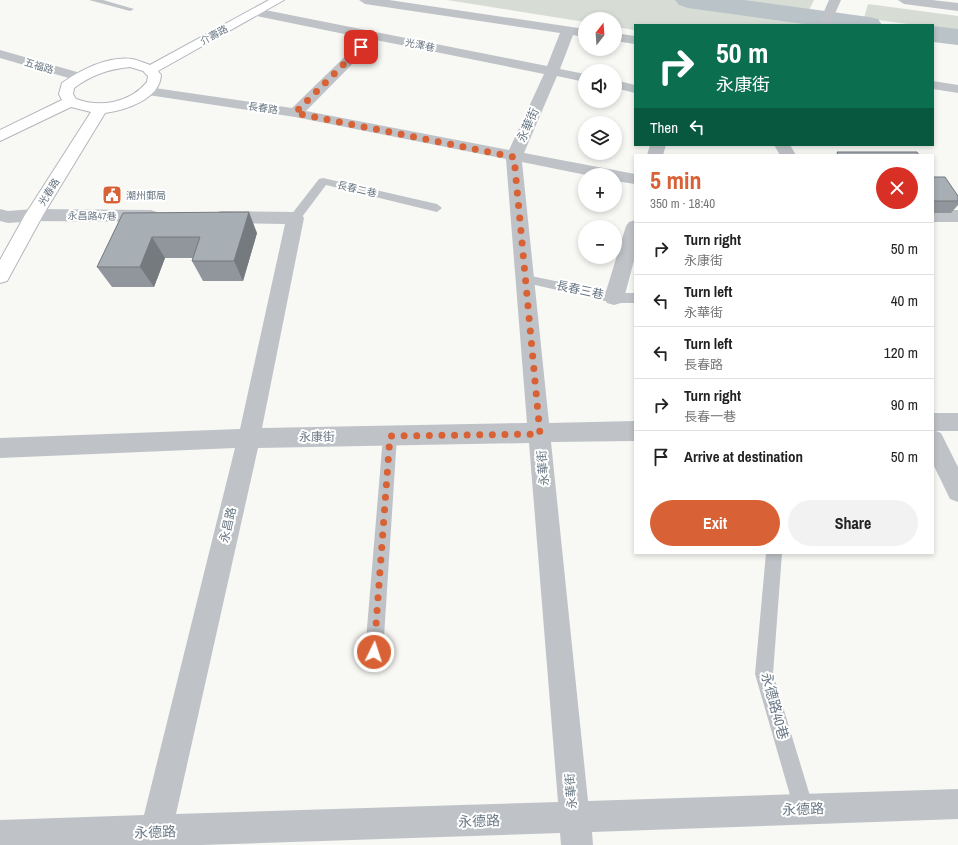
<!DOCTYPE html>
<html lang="en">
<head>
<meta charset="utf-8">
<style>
  body { margin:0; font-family:"Archivo Narrow","Noto Sans TC",sans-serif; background:#f2f2f2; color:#222; height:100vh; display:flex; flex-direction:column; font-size:15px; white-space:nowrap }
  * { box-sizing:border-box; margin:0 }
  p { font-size:13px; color:#767676 }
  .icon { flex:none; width:22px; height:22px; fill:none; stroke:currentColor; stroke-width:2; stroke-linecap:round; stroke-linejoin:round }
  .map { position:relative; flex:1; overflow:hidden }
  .details { position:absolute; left:634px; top:154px; width:300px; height:400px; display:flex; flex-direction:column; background:#fff; border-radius:0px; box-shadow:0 2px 6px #0003 }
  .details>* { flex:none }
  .hud { position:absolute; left:634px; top:24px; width:300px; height:122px; border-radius:0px; box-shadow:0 2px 6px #0003; background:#0b6e4f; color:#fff; overflow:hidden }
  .needle { width:26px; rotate:17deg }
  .buttons { position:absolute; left:578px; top:12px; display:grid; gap:8px }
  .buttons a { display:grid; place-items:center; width:44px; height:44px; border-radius:50%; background:#fff; box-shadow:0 2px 6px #0003; font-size:20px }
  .pin { position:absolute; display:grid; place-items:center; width:34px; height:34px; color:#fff; margin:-17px; border-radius:8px; box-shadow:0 2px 6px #0006 }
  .me { position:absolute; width:44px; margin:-22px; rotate:4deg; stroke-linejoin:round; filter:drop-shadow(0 0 3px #0008) }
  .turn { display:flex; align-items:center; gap:14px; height:84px; padding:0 16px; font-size:18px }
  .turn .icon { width:52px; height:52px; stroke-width:2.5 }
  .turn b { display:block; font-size:28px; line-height:34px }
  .then { display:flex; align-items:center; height:38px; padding:0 16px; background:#0003; gap:8px; font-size:15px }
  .round { display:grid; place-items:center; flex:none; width:42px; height:42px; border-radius:21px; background:#f2f2f2 }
  .overview { display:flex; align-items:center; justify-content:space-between; height:68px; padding:0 16px }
  h1 { font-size:24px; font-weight:800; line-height:30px; color:#d86235 }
  .button { display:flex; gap:8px; margin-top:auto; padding:8px 16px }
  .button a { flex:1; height:46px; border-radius:24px; background:#d86235; color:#fff; font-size:16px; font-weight:800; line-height:46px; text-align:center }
  .button a+a { background:#f2f2f2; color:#222 }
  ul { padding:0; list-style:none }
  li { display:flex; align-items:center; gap:12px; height:52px; padding:0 16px; border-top:1px solid #e0e0e0 }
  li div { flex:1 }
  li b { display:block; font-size:15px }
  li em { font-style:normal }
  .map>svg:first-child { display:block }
  .green { fill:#d7dcd5 }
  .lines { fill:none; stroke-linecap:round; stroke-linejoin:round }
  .river { fill:#b9c3c8; fill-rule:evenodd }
  .secondary-casing { stroke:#b2b7bc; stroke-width:2 }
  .service { fill:#bfc3c7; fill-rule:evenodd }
  .minor { fill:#bfc3c7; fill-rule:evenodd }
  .tertiary { fill:#bfc3c7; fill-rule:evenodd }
  .secondary { fill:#fff; fill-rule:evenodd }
  .wall { fill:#90969b }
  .shaded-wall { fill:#757a7e }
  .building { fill:#a7aeb4; stroke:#757a7e }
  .route { stroke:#d86235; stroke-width:7; stroke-dasharray:0 12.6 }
  .labels { text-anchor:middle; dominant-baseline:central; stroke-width:4; stroke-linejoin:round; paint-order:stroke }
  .far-street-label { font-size:10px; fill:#697784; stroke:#fff }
  .far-poi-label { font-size:10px; fill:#697784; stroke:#fff; text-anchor:start }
  .street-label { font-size:12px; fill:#697784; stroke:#fff }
  .near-street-label { font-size:14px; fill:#697784; stroke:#fff }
</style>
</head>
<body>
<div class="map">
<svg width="958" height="845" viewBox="0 0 958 845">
  <rect width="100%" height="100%" fill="#f8f8f5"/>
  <g class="green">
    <polygon points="447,0 814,0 802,25 635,25 635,30 615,27 615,19 585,19 585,22"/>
    <polygon points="868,4 958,16 958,31 933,28 933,25 915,25 864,18"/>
  </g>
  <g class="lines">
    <g class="river">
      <polygon points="675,0 744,0 869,17 878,19 882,25 812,25 688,8 679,5"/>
      <polygon points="933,26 958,29 958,45 933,42"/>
    </g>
    <defs>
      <path id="secondary" d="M269,0H284L158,71L161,75C160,99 126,110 105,113L43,215L7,281L0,283V260L25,215L91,112L71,107L0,141V130L62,100L59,94L62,83C81,70 108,56 132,59C138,60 144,63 150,65ZM130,67L143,71L148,76L147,82C130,103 100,108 76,99L73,94L74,88C91,75 109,69 130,67Z"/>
    </defs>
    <use href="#secondary" class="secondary-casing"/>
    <g class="service">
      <polygon points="89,0 103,0 134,9 130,11"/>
      <polygon points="323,178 437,204 442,208 437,212 326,185 299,221 291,221 290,218 291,215 319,179"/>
      <polygon points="526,275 614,293 635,293 635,303 614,303 522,282 520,279 522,276"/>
      <polygon points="390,430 395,432 397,436 383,652 380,658 374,661 368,658 365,652 383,436 385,432"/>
      <polygon points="766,553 782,553 773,674 814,809 811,816 804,819 797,816 794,809 755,674"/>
    </g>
    <g class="minor">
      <path d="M359,0H389L585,29V37L573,35L560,69L585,74V82L557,76L524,153L635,174V184L615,181V175H586L522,162L549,423L635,421V441L551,442L588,801L958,789V819L592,832L593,845H561L560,833L202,845H0V820L144,815L235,448L0,458V438L240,429L285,224L221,223L215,221L212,217L215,213L221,211L295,212L301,214L304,218L262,428L527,423L506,159L295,117L148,95L143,94L141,91L143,88L148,87L292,108L364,38L251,15L249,12L255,8L547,66L560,33L365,4ZM376,40L544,74L509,150L306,111ZM529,443L558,802L176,814L258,448Z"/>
      <polygon points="829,0 841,0 830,25 818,25"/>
      <polygon points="615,33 635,36 635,44 615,41"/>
      <polygon points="0,50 84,74 86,77 84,80 79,81 0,58"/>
      <polygon points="615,80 635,85 635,93 615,88"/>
      <polygon points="933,81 958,85 958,93 933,89"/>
      <polygon points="650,145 666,145 663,155 647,155"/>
      <polygon points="774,145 790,145 796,155 780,155"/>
      <polygon points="0,209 8,211 34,209 151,210 157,212 160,216 157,220 151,222 34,221 8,223 0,221"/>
      <rect x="933" y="210" width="25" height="12"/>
      <polygon points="635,220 635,257 624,298 621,303 614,305 607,303 604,298 626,226 629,222"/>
      <polygon points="933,413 958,413 958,431 936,431 941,433 958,467 958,502 950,499 933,464"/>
    </g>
    <polygon class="tertiary" points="898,0 932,0 958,3 958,11 904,4"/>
    <use href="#secondary" class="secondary"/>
  </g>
  <g class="wall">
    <polygon points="933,176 958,196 958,205 951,213 933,213"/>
    <polygon points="123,213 257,233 243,281 203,281 192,261 193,258 165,258 154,287 112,287 97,267"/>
  </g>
  <g class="shaded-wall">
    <polygon points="249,212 257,233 243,281 234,261"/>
    <polygon points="152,237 165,258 154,287 140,267"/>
  </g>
  <g class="building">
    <polygon points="837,152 917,152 919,155 838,155"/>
    <polygon points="933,176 934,177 945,177 958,196 958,201 933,201"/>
    <polygon points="249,212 234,261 192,261 200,237 152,237 140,267 97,267 123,213"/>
  </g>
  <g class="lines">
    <polyline class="route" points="361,47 295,113 514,157 540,434 390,436 374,652"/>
  </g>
  <defs>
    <symbol id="civic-square" viewBox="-11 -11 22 22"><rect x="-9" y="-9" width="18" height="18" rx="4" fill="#d86235" stroke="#fff"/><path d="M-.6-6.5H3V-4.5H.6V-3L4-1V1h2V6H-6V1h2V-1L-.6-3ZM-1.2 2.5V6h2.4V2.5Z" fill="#fff"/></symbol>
  </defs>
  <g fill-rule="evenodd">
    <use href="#civic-square" x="101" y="184" width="22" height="22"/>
  </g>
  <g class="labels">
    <g class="far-street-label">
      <text transform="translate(214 35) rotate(-29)">介壽路</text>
      <text transform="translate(420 45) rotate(11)">光澤巷</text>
      <text transform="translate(39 66) rotate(17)">五福路</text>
      <text transform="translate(263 108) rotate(8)">長春路</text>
      <text transform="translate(357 189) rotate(13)">長春二巷</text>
      <text transform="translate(49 192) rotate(-58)">光春路</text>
      <text transform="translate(92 216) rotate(1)">永昌路47巷</text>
    </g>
    <g class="far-poi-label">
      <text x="126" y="195">潮州郵局</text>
    </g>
    <g class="street-label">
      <text transform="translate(528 125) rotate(-66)">永華街</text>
      <text transform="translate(580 290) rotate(12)">長春三巷</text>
      <text transform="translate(317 437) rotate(-1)">永康街</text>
      <text transform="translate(543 468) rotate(-95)">永華街</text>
      <text transform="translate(228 525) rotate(-77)">永昌路</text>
      <text transform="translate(571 791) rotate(-95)">永華街</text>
    </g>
    <g class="near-street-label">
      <text transform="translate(775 706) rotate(75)">永德路40巷</text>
      <text transform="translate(803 809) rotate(-2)">永德路</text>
      <text transform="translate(479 821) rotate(-2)">永德路</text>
      <text transform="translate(155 832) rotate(-2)">永德路</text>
    </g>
  </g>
</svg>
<div class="buttons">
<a><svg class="needle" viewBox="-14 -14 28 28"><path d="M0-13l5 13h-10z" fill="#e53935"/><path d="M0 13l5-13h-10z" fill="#767676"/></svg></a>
<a><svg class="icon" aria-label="sound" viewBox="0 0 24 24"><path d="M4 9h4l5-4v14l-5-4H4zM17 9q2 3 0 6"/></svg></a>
<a><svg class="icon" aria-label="layers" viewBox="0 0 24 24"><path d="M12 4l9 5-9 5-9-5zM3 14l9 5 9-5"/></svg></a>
<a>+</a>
<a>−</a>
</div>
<div class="pin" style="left:361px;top:47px;background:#d93025"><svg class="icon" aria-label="arrive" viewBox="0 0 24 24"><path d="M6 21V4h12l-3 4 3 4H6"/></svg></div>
<svg class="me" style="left:374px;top:652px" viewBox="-20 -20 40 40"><circle r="17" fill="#d86235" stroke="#fff" stroke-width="3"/><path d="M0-11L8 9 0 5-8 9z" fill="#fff"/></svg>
<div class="hud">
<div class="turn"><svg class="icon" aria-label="right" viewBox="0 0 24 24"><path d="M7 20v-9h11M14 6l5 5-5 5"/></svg><div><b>50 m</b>永康街</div></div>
<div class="then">Then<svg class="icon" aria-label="left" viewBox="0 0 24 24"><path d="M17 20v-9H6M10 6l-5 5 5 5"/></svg></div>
</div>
<section class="details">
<div class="overview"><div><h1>5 min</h1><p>350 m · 18:40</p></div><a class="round" style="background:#d93025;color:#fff"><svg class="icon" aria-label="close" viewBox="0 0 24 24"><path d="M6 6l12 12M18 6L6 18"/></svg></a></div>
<ul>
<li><svg class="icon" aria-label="right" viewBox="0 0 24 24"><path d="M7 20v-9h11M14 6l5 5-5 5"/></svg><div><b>Turn right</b><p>永康街</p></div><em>50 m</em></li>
<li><svg class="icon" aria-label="left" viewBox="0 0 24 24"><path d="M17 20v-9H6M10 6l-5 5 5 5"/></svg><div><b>Turn left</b><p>永華街</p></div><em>40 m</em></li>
<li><svg class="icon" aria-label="left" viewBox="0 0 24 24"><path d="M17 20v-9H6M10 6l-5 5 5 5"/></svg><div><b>Turn left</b><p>長春路</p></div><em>120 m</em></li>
<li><svg class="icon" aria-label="right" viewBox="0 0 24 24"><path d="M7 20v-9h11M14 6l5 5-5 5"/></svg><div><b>Turn right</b><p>長春一巷</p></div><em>90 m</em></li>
<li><svg class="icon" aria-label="arrive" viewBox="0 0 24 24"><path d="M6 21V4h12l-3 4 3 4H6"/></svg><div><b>Arrive at destination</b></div><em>50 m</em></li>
</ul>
<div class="button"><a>Exit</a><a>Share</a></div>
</section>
</div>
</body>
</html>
